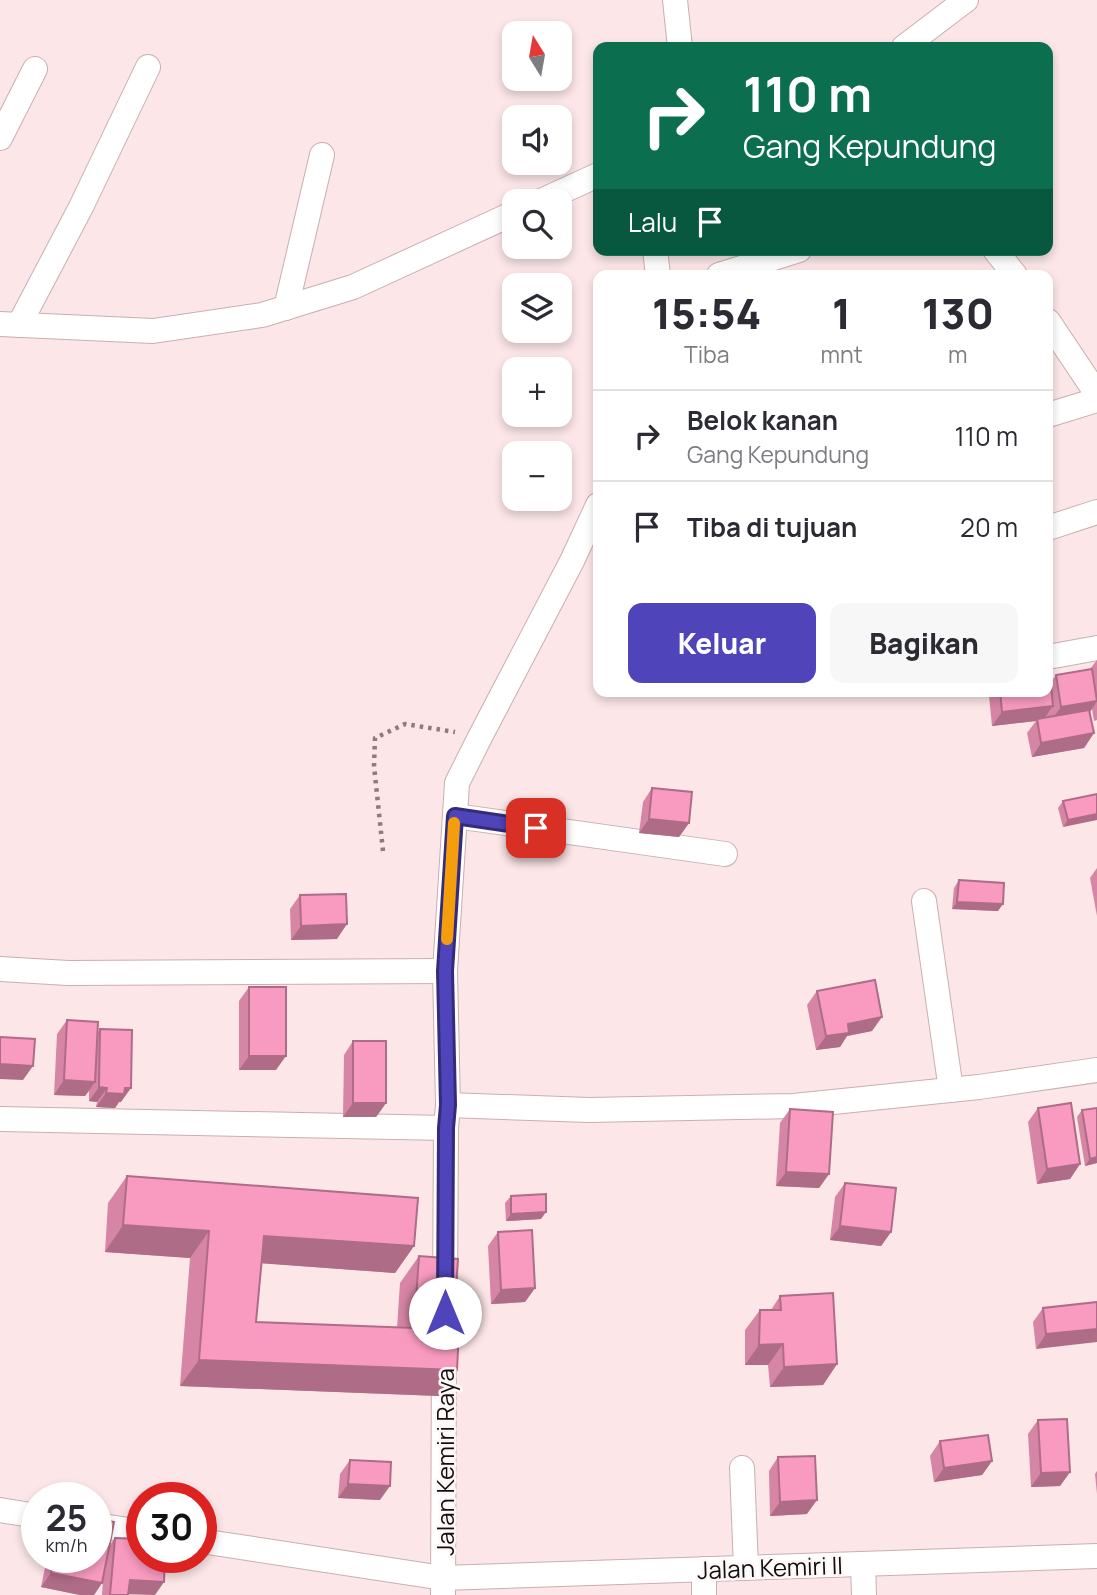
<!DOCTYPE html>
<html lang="id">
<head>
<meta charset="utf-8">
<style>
  body { margin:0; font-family:Manrope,sans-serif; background:#f7f7f7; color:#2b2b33; height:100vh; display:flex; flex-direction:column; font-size:26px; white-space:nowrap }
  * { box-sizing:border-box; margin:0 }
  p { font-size:23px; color:#7c7c81 }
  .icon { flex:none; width:38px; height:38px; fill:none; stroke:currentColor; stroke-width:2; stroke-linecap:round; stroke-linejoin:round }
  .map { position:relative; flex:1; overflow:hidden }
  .sheet { position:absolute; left:593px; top:270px; width:460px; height:427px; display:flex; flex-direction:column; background:#fff; border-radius:14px; box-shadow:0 4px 10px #0003 }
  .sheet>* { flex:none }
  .top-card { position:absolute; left:593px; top:42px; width:460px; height:214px; border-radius:14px; box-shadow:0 4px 10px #0003; background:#0b6e4f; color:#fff; overflow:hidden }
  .needle { width:46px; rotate:349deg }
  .buttons { position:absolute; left:502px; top:21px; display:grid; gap:14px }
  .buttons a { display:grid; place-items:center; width:70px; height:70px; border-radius:14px; background:#fff; box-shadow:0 4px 10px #0003; font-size:35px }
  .speed { position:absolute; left:21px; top:1482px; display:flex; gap:14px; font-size:35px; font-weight:700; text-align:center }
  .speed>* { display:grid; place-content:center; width:91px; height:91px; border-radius:50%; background:#fff; box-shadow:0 4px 10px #0003; line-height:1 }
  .speed small { font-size:18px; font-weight:400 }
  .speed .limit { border:10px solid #d22; background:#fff; color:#111 }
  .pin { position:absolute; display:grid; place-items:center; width:60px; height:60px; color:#fff; margin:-30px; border-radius:14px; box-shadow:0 4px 10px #0006 }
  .me { position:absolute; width:77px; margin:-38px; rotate:0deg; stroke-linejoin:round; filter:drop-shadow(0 0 5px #0008) }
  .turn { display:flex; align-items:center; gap:24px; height:147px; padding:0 35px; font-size:32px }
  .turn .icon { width:91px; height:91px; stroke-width:2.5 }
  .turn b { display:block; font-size:49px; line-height:60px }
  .then { display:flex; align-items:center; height:66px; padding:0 35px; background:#0003; gap:14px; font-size:26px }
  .eta { display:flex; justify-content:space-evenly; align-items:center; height:119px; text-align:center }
  .eta b { font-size:42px; font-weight:800; line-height:49px }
  .cta { display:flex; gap:14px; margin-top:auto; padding:14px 35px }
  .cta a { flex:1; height:80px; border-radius:14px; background:#5044bb; color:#fff; font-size:28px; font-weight:800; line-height:80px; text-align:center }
  .cta a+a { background:#f7f7f7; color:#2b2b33 }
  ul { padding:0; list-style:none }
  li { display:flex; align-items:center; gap:21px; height:91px; padding:0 35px; border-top:2px solid #e1e1e2 }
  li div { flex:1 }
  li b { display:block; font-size:26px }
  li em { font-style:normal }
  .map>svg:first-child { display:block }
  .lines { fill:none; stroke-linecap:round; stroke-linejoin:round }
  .street-casing { stroke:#c9afb1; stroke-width:26 }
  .path { stroke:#8c7c7d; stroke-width:4.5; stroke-dasharray:3.5 5; stroke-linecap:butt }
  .street { stroke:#fff; stroke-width:24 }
  .wall { fill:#d685a5 }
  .shaded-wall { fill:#ae6c86 }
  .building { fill:#f99bc0; stroke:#ae6c86; stroke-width:2 }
  .route-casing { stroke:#342c7a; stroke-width:18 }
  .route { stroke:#5044bb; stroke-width:12 }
  .slow { stroke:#f59e0b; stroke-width:12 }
  .labels { text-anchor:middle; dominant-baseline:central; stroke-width:5; stroke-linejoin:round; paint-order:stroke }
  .street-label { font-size:24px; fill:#160d0e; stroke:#fdf8f8 }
</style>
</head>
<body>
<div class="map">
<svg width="1097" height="1595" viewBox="0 0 1097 1595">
  <rect width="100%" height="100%" fill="#fce6e7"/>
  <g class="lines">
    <defs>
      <g id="street">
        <polyline points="675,0 680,47"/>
        <polyline points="904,47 966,0"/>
        <polyline points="0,138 35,69"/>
        <polyline points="541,201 598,175"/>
        <polyline points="655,250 658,275"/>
        <polyline points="995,250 1015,275"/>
        <polyline points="719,275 799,250"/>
        <polyline points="286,308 322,155"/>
        <polyline points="1048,321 1097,394"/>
        <polyline points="0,324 153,331 262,315 353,287 514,213"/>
        <polyline points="19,325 81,207 148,67"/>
        <polyline points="1048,415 1097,400"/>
        <polyline points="1048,528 1097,512"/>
        <polyline points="1048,657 1097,648"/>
        <polyline points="455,816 725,854"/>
        <polyline points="924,901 951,1090"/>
        <polyline points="0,969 68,973 445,971"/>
        <polyline points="448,1105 589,1110 794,1106 979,1087 1097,1070"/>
        <polyline points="0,1119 446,1128"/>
        <polyline points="445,1292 446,1128 448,1105 445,971 457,783 480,737 572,561 598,505"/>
        <polyline points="742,1468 746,1568"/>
        <polyline points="0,1510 37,1516"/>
        <polyline points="96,1525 142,1532"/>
        <polyline points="201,1541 443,1578 1097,1556"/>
        <polyline points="863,1564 864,1595"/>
        <polyline points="704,1569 704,1595"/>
        <polyline points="443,1595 444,1356"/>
      </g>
    </defs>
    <use href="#street" class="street-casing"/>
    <polyline class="path" points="383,851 374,766 375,738 405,724 455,732"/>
    <use href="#street" class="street"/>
  </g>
  <g class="wall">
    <polygon points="1097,660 1097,720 1094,721 1092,709 1090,712 1094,733 1084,748 1032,757 1027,733 1036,721 992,726 989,696 992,691 1048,691 1051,682 1056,675 1090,669"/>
    <polygon points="652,788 689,823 679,837 639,833 643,802"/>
    <polygon points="1097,794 1063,827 1058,808 1063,801"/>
    <polygon points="1097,868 1097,916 1090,878"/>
    <polygon points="959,880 998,911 952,909 954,888"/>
    <polygon points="300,895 337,939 291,940 290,909"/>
    <polygon points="249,987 276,1070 239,1070 239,1001"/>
    <polygon points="817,991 872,1031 847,1036 840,1047 816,1050 807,1005"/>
    <polygon points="67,1020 98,1032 100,1029 121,1102 119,1102 115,1108 96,1107 97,1102 89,1101 89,1091 85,1096 54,1095 57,1034"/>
    <polygon points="353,1041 386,1103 376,1117 343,1117 344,1055"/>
    <polygon points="1038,1108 1080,1164 1070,1179 1037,1184 1028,1122"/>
    <polygon points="790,1109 829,1174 819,1188 776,1186 780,1123"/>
    <polygon points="1082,1110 1097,1163 1085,1166 1077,1117"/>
    <polygon points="127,1176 414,1246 395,1273 261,1263 256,1322 397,1328 400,1283 419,1256 439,1396 180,1386 190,1258 105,1252 108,1203"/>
    <polygon points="845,1183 891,1232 881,1246 830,1240 835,1197"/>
    <polygon points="511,1196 541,1219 506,1221 505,1203"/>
    <polygon points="498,1232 535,1288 525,1302 491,1304 488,1246"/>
    <polygon points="780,1296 837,1364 823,1385 770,1387 768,1365 745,1365 745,1330 760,1310 771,1310"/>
    <polygon points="1097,1302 1036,1349 1033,1322 1043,1308"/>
    <polygon points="1038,1420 1070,1472 1060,1486 1031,1487 1028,1434"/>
    <polygon points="940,1441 992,1461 982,1475 934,1482 930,1456"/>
    <polygon points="778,1457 807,1514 770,1516 769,1471"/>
    <polygon points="350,1460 380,1500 338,1498 340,1474"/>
    <polygon points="1097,1471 1097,1494 1095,1474"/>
    <polygon points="115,1538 128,1595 102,1595 103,1581 94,1595 80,1595 41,1587 47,1558 96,1558 110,1545"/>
  </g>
  <g class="shaded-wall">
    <polygon points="1097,701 1088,715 1051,721 1061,707"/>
    <polygon points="1053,706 1043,720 1037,719 1036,721 992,726 1002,712"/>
    <polygon points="1094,733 1084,748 1032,757 1041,743"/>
    <polygon points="1097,814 1097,820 1063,827 1068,820"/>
    <polygon points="649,819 689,823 679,837 639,833"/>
    <polygon points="957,902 1003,904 998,911 952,909"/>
    <polygon points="347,924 337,939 291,940 301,926"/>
    <polygon points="882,1017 872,1031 847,1036 840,1047 816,1050 826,1036 848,1024"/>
    <polygon points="249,1056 286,1056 276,1070 239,1070"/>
    <polygon points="0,1064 33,1066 23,1080 0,1079"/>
    <polygon points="64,1080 95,1082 85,1096 54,1095"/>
    <polygon points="99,1087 107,1088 97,1102 89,1101"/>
    <polygon points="125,1088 131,1088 121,1102 119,1102 115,1108 96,1107 106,1093"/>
    <polygon points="353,1103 386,1103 376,1117 343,1117"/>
    <polygon points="1097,1157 1097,1163 1085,1166 1090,1159"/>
    <polygon points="1080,1164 1070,1179 1037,1184 1047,1169"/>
    <polygon points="786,1172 829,1174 819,1188 776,1186"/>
    <polygon points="546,1212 541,1219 506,1221 511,1214"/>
    <polygon points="123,1225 209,1231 190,1258 105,1252"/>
    <polygon points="840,1226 891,1232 881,1246 830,1240"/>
    <polygon points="264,1236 414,1246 395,1273 245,1262"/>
    <polygon points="535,1288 525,1302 491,1304 501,1290"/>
    <polygon points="1097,1329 1097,1342 1036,1349 1046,1334"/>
    <polygon points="783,1344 768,1365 745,1365 759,1345"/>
    <polygon points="199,1360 457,1370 439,1396 180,1386"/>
    <polygon points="837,1364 823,1385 770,1387 784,1367"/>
    <polygon points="992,1461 982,1475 934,1482 944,1468"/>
    <polygon points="1070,1472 1060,1486 1031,1487 1041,1473"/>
    <polygon points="348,1484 390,1486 380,1500 338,1498"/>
    <polygon points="817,1500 807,1514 770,1516 780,1502"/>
    <polygon points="51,1573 102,1583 94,1595 80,1595 41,1587"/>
    <polygon points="130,1580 164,1582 155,1595 120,1594"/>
  </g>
  <g class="building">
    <polygon points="1092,669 1097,701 1061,707 1056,675"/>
    <polygon points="1050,675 1053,706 1002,712 1000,691 1048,691 1048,676"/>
    <polygon points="1089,710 1094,733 1041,743 1037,719"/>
    <polygon points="652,788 692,792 689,823 649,819"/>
    <polygon points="1097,794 1097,814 1068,820 1063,801"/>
    <polygon points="959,880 1004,883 1003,904 957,902"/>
    <polygon points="346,894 347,924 301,926 300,895"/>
    <polygon points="875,980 882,1017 848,1024 849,1033 826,1036 817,991"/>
    <rect x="249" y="987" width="37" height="69"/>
    <polygon points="67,1020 98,1022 95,1082 64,1080"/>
    <polygon points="100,1029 132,1030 131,1088 125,1088 124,1094 106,1093 107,1088 99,1087"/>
    <polygon points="0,1037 35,1039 33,1066 0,1064"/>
    <rect x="353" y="1041" width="33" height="62"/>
    <polygon points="1071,1103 1080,1164 1047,1169 1038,1108"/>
    <polygon points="1097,1108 1097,1157 1090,1159 1082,1110"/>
    <polygon points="790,1109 833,1112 829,1174 786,1172"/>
    <polygon points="127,1176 418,1198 414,1246 264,1236 256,1322 414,1328 419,1256 458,1259 453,1330 459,1330 457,1370 199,1360 209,1231 123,1225"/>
    <polygon points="845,1183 896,1188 891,1232 840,1226"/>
    <polygon points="546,1194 546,1212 511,1214 511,1196"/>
    <polygon points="532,1230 535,1288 501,1290 498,1232"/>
    <polygon points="833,1293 837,1364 784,1367 783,1344 759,1345 760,1310 781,1310 780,1296"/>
    <polygon points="1097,1302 1097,1329 1046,1334 1043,1308"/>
    <polygon points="1067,1419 1070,1472 1041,1473 1038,1420"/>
    <polygon points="988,1435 992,1461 944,1468 940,1441"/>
    <polygon points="815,1456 817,1500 780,1502 778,1457"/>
    <polygon points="350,1460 391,1462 390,1486 348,1484"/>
    <polygon points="96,1518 114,1522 102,1583 51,1573 54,1558 96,1558"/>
    <polygon points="115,1538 142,1539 142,1558 165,1558 164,1582 130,1580 128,1595 110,1595"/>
  </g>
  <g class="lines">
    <defs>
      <polyline id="route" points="445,1313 446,1128 448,1105 445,971 455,816 536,828"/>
    </defs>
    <use href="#route" class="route-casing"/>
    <use href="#route" class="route"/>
    <polyline class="slow" points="447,939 454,823"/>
  </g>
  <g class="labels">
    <g class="street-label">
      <text transform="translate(444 1462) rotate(-90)">Jalan Kemiri Raya</text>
      <text transform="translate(770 1567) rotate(-2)">Jalan Kemiri II</text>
    </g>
  </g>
</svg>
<div class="buttons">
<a><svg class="needle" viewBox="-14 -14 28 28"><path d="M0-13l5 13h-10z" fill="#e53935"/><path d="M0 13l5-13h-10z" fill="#7c7c81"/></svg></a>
<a><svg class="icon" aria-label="sound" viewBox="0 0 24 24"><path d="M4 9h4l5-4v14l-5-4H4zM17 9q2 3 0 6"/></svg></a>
<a><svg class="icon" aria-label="search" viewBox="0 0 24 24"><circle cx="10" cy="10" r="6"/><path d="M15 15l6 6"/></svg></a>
<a><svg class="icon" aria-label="layers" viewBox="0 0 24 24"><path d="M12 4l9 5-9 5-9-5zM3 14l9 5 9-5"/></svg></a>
<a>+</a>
<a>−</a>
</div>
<div class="speed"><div>25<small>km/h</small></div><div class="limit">30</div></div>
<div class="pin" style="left:536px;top:828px;background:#d93025"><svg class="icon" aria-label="arrive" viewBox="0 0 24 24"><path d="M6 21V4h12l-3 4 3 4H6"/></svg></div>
<svg class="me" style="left:445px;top:1313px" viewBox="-20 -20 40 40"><circle r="19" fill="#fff"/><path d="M0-13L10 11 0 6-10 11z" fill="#5044bb"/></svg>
<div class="top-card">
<div class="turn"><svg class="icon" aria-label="right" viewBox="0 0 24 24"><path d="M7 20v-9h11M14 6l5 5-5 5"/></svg><div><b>110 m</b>Gang Kepundung</div></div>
<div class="then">Lalu<svg class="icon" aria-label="arrive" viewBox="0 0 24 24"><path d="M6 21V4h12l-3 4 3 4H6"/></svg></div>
</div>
<section class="sheet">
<div class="eta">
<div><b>15:54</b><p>Tiba</p></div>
<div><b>1</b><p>mnt</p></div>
<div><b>130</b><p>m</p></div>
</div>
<ul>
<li><svg class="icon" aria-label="right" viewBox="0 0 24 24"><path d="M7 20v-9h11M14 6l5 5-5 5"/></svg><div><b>Belok kanan</b><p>Gang Kepundung</p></div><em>110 m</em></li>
<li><svg class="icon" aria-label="arrive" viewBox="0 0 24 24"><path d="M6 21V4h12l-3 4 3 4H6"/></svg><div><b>Tiba di tujuan</b></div><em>20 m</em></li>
</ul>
<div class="cta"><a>Keluar</a><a>Bagikan</a></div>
</section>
</div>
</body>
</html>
